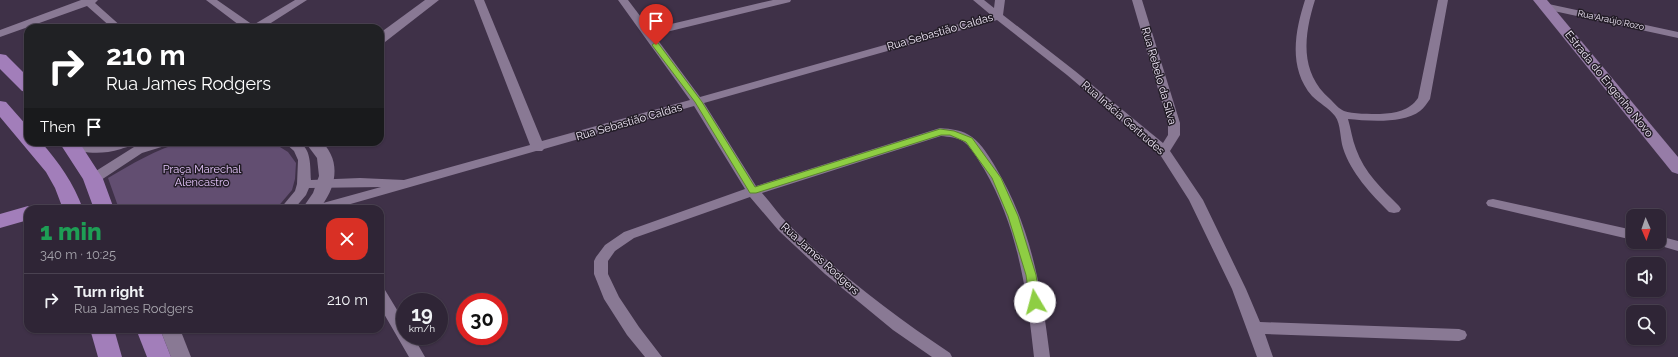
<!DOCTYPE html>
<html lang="en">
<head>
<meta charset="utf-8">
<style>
  body { margin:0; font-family:Raleway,sans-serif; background:#3b3142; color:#f1f3f6; height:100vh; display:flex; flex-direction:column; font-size:15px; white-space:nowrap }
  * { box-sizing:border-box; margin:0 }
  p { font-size:13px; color:#a7a5ad }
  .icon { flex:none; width:22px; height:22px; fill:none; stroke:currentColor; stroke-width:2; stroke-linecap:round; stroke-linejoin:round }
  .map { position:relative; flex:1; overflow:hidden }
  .panel { position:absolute; left:24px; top:205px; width:360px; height:128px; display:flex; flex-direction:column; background:#2f2536; border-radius:12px; box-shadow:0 1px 3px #0004,0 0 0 1px #4a4251 }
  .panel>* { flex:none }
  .banner { position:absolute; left:24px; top:24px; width:360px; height:122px; border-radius:12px; box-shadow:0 1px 3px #0004,0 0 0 1px #4a4251; background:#202124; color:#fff; overflow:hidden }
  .needle { width:26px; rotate:178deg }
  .fabs { position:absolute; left:1626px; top:209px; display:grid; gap:8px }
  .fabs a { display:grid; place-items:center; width:40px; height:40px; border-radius:8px; background:#2f2536; box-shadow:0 1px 3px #0004,0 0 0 1px #4a4251; font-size:20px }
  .speed { position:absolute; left:396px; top:293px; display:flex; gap:8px; font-size:20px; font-weight:700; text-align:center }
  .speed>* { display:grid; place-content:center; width:52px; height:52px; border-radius:50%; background:#2f2536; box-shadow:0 1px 3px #0004,0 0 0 1px #4a4251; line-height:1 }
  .speed small { font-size:10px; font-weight:400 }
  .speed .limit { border:6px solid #d22; background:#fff; color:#111 }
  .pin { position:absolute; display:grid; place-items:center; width:34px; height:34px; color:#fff; margin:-41px -17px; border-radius:50% 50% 50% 0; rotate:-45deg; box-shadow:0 0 4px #0007 }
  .pin .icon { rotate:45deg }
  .me { position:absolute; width:44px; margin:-22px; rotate:352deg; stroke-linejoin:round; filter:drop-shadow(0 0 3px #0008) }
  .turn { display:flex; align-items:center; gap:14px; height:84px; padding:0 16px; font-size:18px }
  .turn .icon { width:52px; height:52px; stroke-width:2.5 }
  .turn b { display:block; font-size:28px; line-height:34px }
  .then { display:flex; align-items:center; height:38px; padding:0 16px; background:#0003; gap:8px; font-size:15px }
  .round { display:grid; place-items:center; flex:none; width:42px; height:42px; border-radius:12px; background:#3b3142 }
  .summary { display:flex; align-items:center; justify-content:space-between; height:68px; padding:0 16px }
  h1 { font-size:24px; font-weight:800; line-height:30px; color:#1e9e55 }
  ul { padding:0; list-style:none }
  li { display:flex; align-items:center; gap:12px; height:52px; padding:0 16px; border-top:1px solid #4a4251 }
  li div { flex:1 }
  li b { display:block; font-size:15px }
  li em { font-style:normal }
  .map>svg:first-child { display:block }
  .green { fill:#624e71 }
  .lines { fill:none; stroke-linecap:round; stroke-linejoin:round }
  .minor { fill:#897994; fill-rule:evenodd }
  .tertiary { fill:#897994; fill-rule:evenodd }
  .secondary { fill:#967ca7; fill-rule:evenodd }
  .primary { fill:#a27eba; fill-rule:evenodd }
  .route { fill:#8ece43; stroke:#5c862c }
  .labels { text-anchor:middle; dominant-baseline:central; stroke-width:3; stroke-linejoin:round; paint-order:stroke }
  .far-street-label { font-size:9px; fill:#f3eafa; stroke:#221c26 }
  .street-label { font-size:11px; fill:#f3eafa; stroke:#221c26 }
  .park-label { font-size:11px; fill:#e4c5fa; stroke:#221c26 }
</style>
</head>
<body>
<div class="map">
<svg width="1678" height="357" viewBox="0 0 1678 357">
  <rect width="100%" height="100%" fill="#3f3148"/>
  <path class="green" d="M184,142H272L288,152L296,163L295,179L292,190L276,209H119L108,178C132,164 156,149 184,142Z"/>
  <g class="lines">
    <g class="minor">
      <polygon points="81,0 98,0 95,3 123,28 112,28 87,6 0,37 0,30"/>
      <polygon points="206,0 217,0 253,25 295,0 307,0 263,28 243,28"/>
      <path d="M474,0H484L542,141L690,100L618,0H628L650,29L773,0H791L790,2L654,35L700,97L991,15L973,0H984L994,8L995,0H1005L1003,15L1075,71L1163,143L1168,135V123L1132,0H1142L1180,123V135L1170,151L1203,200L1246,289L1260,322L1459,329L1465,331L1467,335L1465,339L1459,341L1265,334L1273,357H1257L1232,289L1189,200L1159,153L1067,75L997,20L704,103L756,186L940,128C951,129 963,130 972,137C982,144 990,158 996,168C1031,226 1042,291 1050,357H1034C1027,292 1018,227 984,169C978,160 973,149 964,142C957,137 949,137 941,136L762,193C771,203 779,215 789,225C838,273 893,315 950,353L952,357H932L893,330L825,274L779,231L750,197L634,238L615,251L608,261V274L619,297L639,327L662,357H645L627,335L604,299L594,274V261L596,257L605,245L624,232L745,189L694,106L544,149L542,151H536L333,209H323L321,206L323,203L381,187L309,188L306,195L294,209H280L295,191L297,184L298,160L294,151L284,142C288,142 293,141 297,142C312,146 310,168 311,180L360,178L404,180L530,145Z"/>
      <path d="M1305,0H1315C1304,35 1299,72 1330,99C1334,103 1339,109 1344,111C1352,114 1371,114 1380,114C1396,113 1409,111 1418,98L1438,0H1448L1430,99C1427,103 1424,108 1420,111C1403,124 1368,121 1348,119C1351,129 1352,139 1356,149C1364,172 1382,189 1399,206L1401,209L1399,212L1394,213L1389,212C1371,194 1351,173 1343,148C1340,139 1341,124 1335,116C1329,108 1319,103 1312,96C1288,68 1295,31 1305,0Z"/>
      <polygon points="1544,3 1678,32 1678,38 1540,8 1539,6"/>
      <polygon points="151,142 170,142 168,145 142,153 98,182 88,182 86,179 88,176 134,147"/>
      <polygon points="1493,199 1633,230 1633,240 1488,206 1486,203 1488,200"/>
      <polygon points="1659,236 1678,241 1678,251 1654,244 1653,242 1659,242"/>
      <polygon points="380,289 385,290 405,323 405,336 413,336 425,357 409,357 380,307"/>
    </g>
    <g class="tertiary">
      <polygon points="425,0 439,0 385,42 380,43 380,33"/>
      <path d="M63,142H82L93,144L111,142H135C131,147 126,147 121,149C100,155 85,154 65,146Z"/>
      <path d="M305,142H322C342,162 336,189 319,209H302L313,193L319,176L317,158Z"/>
      <polygon points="160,329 180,329 191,357 171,357"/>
    </g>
    <polygon class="secondary" points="1533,0 1547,0 1678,157 1678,174 1672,172"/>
    <g class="primary">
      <polygon points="0,54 6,55 28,77 28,92 22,91 0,69"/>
      <path d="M0,101L6,102L28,127V142H41C60,164 73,182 83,209H63L55,188L46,172L0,117Z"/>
      <polygon points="59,142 79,142 103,179 114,209 94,209 83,179"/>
      <polygon points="28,206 36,209 28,209 28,220 0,228 0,214"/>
      <polygon points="90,329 114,329 122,357 98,357"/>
      <polygon points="136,329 160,329 171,357 147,357"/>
    </g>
  </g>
  <polygon class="route" points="656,42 658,43 702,102 755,187 940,129 954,131 972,138 1001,178 1018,216 1036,275 1040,302 1039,304 1031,304 1030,302 1026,275 1008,216 992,178 966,142 950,135 941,135 756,193 750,193 695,102 652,45"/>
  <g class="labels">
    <g class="far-street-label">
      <text transform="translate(1611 20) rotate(12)">Rua Araújo Rozo</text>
    </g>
    <g class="street-label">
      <text transform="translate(940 32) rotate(-16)">Rua Sebastião Caldas</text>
      <text transform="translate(1159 76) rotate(74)">Rua Rebelo da Silva</text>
      <text transform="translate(1609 84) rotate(51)">Estrada do Engenho Novo</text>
      <text transform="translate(1123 118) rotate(41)">Rua Inácia Gertrudes</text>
      <text transform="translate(629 122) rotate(-16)">Rua Sebastião Caldas</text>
      <text transform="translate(820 259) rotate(42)">Rua James Rodgers</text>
    </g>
    <g class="park-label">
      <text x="202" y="169">Praça Marechal<tspan x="202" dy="13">Alencastro</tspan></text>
    </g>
  </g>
</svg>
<div class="fabs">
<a><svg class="needle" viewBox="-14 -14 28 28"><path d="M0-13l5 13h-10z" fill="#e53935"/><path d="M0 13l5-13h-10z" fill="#a7a5ad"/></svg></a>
<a><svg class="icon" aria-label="sound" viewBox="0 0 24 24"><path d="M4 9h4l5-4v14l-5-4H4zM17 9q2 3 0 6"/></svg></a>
<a><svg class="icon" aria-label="search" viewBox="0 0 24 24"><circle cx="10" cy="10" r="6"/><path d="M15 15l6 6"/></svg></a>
</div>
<div class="speed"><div>19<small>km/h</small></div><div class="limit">30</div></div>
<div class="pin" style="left:656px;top:45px;background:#d93025"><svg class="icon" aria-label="arrive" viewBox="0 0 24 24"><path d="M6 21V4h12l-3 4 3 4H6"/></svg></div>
<svg class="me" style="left:1035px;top:302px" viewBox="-20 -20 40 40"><circle r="19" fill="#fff"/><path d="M0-13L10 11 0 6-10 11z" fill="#8ece43"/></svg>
<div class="banner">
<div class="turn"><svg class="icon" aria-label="right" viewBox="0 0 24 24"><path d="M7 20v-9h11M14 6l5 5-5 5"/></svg><div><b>210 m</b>Rua James Rodgers</div></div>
<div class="then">Then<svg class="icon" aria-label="arrive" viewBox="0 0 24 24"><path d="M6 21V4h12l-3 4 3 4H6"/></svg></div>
</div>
<section class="panel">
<div class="summary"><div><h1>1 min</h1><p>340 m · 10:25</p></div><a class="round" style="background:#d93025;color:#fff"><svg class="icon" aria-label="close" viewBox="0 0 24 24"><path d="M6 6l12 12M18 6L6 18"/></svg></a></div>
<ul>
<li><svg class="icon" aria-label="right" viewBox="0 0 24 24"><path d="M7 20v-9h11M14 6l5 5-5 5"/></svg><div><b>Turn right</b><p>Rua James Rodgers</p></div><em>210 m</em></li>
</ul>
</section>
</div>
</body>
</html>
